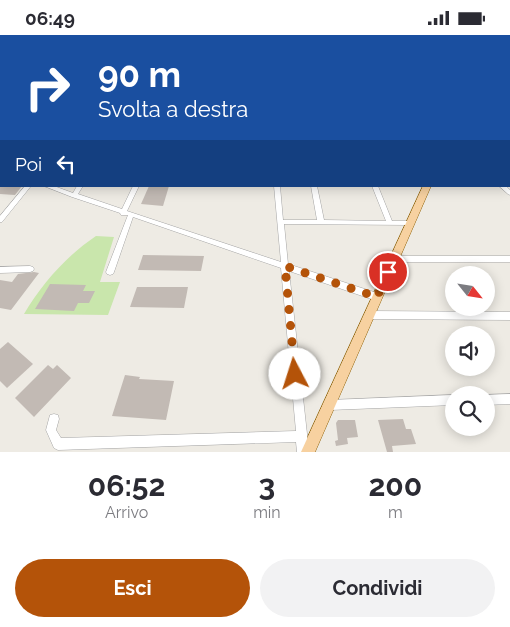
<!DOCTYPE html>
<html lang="it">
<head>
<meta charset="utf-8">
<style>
  body { margin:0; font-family:Raleway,sans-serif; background:#f2f2f3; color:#2b2b33; height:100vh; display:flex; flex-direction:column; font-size:19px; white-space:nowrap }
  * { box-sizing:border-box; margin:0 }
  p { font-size:16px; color:#7c7c81 }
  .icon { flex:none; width:28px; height:28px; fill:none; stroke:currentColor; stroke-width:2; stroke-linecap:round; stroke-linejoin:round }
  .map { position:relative; height:417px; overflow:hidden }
  .panel { display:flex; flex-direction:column; background:#fff; flex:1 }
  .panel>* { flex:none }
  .hud { position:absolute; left:0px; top:0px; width:510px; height:152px; box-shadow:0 2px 12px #0003; background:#1a4fa0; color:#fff; overflow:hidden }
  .needle { width:32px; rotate:120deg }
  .controls { position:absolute; left:445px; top:231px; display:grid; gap:10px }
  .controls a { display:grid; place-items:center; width:50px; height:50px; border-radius:50%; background:#fff; box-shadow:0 2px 12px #0003; font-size:25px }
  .pin { position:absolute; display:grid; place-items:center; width:42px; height:42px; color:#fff; margin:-21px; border:2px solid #fff; border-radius:50%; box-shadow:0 1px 5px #0007 }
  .me { position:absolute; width:55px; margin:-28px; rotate:355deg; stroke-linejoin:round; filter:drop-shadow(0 0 4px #0008) }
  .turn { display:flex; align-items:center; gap:18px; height:105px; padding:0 15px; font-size:22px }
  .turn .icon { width:65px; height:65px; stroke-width:2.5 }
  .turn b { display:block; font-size:35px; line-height:42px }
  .then { display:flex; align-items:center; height:48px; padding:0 15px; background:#0003; gap:10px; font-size:19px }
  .eta { display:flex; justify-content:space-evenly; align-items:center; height:85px; text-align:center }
  .eta b { font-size:30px; font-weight:700; line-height:35px }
  .primary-button { display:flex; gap:10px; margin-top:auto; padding:10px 15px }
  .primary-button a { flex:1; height:58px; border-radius:30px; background:#b45309; color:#fff; font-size:20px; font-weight:700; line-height:58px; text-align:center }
  .primary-button a+a { background:#f2f2f3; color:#2b2b33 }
  .status { display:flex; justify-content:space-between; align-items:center; height:35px; padding:0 25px; background:#fff; direction:ltr }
  .status svg { height:14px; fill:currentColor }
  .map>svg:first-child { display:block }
  .grass { fill:#c9e6ac }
  .building { fill:#c2bab4 }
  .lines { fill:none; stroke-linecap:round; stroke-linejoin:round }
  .minor-casing { stroke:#a5a5a5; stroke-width:1 }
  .major-casing { stroke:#906207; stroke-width:1 }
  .minor { fill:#fff; fill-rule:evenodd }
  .major { fill:#f7d1a0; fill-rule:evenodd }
  .route { stroke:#b45309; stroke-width:9; stroke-dasharray:0 16.2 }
</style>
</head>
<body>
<div class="status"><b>06:49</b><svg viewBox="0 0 49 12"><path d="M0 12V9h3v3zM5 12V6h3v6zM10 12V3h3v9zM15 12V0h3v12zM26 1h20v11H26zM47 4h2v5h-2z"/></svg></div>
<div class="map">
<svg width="510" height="417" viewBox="0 0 510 417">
  <rect width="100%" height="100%" fill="#eeebe4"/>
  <path class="grass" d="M96,201L114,202L100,247H120L108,280L24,279C42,249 66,221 96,201Z"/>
  <g class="building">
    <polygon points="0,151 22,151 15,160 0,159"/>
    <polygon points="149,151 169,151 163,171 141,169"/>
    <polygon points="143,220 204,221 201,236 138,235"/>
    <polygon points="34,237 39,238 11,275 0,273 0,245 12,247 18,239"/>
    <polygon points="50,249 86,250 83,256 95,256 89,268 78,268 74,276 35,274"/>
    <polygon points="137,252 188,252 184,273 130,272"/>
    <polygon points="8,307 33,329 7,353 0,346 0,314"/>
    <polygon points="48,330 53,334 57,330 71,343 34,382 15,363"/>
    <polygon points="125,340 140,342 139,344 174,346 166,385 112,381"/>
    <polygon points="403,384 406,394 411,394 416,409 392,411 393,417 387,417 378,385"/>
    <polygon points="338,385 355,385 358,402 347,403 348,409 336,411 335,406 338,405 336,388"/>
  </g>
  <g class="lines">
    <defs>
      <g id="minor">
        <rect x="0" y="59" width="1" height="2"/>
        <rect x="509" y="61" width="1" height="2"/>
        <rect x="0" y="72" width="1" height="3"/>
        <rect x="509" y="77" width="1" height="3"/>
        <rect x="0" y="85" width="1" height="2"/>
        <polygon points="1,120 1,124 0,125 0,121"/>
        <rect x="509" y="127" width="1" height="4"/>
        <polygon points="0,133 1,134 1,138 0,137"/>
        <polygon points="25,151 31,151 2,187 0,187 0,181"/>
        <polygon points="44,151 54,151 73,158 77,151 83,151 78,159 122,174 133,151 139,151 127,176 281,227 274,151 280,151 283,185 317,185 311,151 317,151 324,185 386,186 372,151 378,151 392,186 411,186 412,188 411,190 284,189 288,229 377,258 380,259 381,262 380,265 377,266 289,236 309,417 297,417 296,407 58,415 54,413 46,395 50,380 54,379 58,380 59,384 56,395 61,403 296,396 281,233 133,182 114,237 113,239 110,240 107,239 106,237 128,180 121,180 120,178 72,162"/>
        <polygon points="499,151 506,151 510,155 510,160 508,159"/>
        <polygon points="393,221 510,221 510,227 393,227 390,226 389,224 390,222"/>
        <polygon points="30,231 33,232 34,234 33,236 30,237 0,238 0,232"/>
        <polygon points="369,276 510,277 510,285 369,284 366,283 365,280 366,277"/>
        <polygon points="510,359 510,369 486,370 486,360"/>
        <polygon points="454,360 454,370 330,375 326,374 325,370 326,366 330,365"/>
      </g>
      <polygon id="major" points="423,151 431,151 315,417 301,417"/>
    </defs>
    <use href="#minor" class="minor-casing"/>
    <use href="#major" class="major-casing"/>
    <use href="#minor" class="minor"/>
    <use href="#major" class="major"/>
  </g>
  <linearGradient id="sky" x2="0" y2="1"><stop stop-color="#8dbee2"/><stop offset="0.5" stop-color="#f7f6f3"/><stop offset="1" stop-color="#f7f6f3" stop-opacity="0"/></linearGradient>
  <rect width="510" height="118" fill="url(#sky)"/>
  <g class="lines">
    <polyline class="route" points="295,339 285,231 377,262 388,237"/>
  </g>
</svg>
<div class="controls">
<a><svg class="needle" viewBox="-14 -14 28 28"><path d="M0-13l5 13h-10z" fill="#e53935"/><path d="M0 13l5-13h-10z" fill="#7c7c81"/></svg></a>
<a><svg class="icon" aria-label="sound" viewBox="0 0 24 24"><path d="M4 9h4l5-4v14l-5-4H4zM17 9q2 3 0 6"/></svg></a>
<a><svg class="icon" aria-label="search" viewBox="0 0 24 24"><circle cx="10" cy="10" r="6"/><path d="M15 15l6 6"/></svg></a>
</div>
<div class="pin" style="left:388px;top:237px;background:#d93025"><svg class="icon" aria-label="arrive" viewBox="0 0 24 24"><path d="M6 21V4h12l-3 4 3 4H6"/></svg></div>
<svg class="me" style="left:295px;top:339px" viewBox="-20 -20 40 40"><circle r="19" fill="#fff"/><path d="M0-13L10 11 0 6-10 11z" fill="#b45309"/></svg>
<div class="hud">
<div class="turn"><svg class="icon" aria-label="right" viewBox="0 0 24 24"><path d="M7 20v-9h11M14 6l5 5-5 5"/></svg><div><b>90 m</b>Svolta a destra</div></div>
<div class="then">Poi<svg class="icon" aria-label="left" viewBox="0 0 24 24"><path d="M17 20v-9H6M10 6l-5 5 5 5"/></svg></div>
</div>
</div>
<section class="panel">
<div class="eta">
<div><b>06:52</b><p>Arrivo</p></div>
<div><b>3</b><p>min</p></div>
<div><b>200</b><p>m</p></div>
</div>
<div class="primary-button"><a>Esci</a><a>Condividi</a></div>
</section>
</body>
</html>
